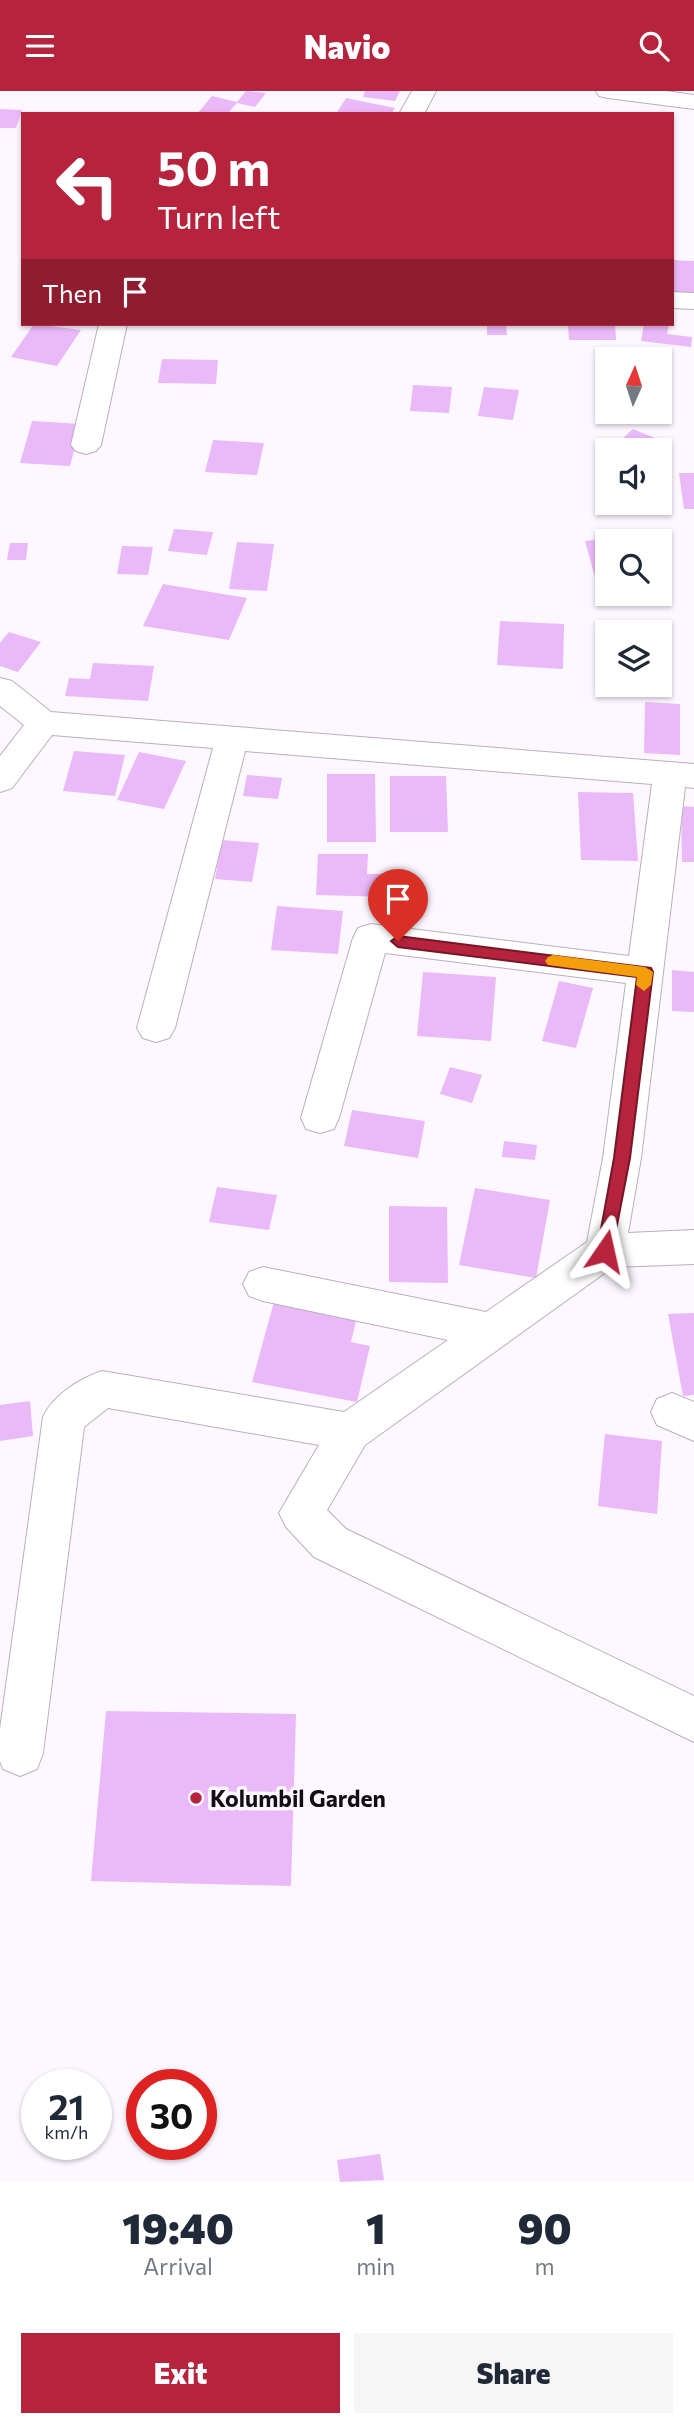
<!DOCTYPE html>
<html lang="en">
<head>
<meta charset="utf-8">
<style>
  body { margin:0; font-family:Commissioner,sans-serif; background:#f6f6f7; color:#1f2937; height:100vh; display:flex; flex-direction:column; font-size:26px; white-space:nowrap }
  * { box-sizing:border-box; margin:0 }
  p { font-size:23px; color:#747a83 }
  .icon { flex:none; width:38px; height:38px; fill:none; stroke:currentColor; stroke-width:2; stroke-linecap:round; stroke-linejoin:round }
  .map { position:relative; height:2091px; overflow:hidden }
  .side { display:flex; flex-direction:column; background:#fff; flex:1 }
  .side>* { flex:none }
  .banner { position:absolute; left:21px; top:21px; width:653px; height:214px; border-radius:0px; box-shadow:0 2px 5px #0004; background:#b5233d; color:#fff; overflow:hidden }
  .needle { width:46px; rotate:3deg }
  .buttons { position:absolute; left:595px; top:256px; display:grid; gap:14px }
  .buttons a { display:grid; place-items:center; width:77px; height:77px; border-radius:0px; background:#fff; box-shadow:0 2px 5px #0004; font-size:35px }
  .speed { position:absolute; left:21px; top:1978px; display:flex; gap:14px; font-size:35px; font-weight:700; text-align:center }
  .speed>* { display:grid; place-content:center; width:91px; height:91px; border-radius:50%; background:#fff; box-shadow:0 2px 5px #0004; line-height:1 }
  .speed small { font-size:18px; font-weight:400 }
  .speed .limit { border:10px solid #d22; background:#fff; color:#111 }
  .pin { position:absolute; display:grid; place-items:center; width:60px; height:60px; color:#fff; margin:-72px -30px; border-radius:50% 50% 50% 0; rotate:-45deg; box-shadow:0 0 7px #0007 }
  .pin .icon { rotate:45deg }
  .me { position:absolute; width:77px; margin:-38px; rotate:11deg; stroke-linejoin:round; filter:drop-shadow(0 0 5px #0008) }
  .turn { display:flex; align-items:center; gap:24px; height:147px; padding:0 21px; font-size:32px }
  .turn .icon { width:91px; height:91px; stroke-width:2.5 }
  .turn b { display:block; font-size:49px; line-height:60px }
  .then { display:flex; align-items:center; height:66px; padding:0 21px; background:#0003; gap:14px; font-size:26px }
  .eta { display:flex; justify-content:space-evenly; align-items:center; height:119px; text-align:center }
  .eta b { font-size:42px; font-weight:800; line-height:49px }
  .cta { display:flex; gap:14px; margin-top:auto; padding:14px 21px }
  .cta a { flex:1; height:80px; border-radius:0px; background:#b5233d; color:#fff; font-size:28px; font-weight:800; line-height:80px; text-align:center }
  .cta a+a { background:#f6f6f7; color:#1f2937 }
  header { display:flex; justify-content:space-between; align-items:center; height:91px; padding:0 21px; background:#b5233d; color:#fff; font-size:32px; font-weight:800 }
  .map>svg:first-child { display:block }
  .building { fill:#eab9f8 }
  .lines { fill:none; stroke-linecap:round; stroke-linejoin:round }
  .street-casing { stroke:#bab0bc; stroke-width:2 }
  .highway-casing { stroke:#bab0bc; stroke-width:2 }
  .street { fill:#fff; fill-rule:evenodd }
  .highway { fill:#fff; fill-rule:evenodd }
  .route { fill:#b5233d; stroke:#761728; stroke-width:2 }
  .slow { fill:#f59e0b }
  .poi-dot { fill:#b5233d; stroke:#fdf7ff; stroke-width:2.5 }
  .labels { text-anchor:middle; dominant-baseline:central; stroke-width:7; stroke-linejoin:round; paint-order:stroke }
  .near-poi-label { font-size:23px; font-weight:bold; fill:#110d12; stroke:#fdf7ff; text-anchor:start }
</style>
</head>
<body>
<header><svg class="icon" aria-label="menu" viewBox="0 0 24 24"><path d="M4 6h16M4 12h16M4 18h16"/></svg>Navio<svg class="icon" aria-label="search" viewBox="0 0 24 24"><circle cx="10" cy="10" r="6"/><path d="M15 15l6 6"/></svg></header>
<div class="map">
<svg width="694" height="2091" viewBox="0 0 694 2091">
  <rect width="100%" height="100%" fill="#fdf7ff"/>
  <g class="building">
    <polygon points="246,0 266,2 255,16 237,12 227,23 197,23 212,5 237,11"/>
    <polygon points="365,0 400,0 395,10 363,6"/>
    <polygon points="346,7 395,17 391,23 336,23"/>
    <polygon points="0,18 22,19 16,37 0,37"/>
    <polygon points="672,169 694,170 694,204 672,202"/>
    <polygon points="34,233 81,239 57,275 11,266"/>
    <polygon points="487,233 506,233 507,244 487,244"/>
    <polygon points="568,233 615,233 616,249 569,249"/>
    <polygon points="644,233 669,233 667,243 692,246 691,256 641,250"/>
    <polygon points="162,268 218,269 216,293 158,292"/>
    <polygon points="413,294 452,296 449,322 410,320"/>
    <polygon points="484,296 519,299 513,329 478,325"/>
    <polygon points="32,330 81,333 70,375 20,372"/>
    <polygon points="633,338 655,347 642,359 610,359"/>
    <polygon points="213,349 264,352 257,384 205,381"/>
    <polygon points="679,382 694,382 694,418 684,418"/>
    <polygon points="174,438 213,441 207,464 168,460"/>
    <polygon points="607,448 607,496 598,497 585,450"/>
    <polygon points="237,451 274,453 267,500 229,498"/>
    <polygon points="10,452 28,452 26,469 7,469"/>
    <polygon points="122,455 153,456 148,484 117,483"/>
    <polygon points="163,493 247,507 229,549 143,535"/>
    <polygon points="500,530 564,533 563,578 497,574"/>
    <polygon points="9,541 41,551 18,581 0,575 0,552"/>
    <polygon points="93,572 154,575 148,610 65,605 69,587 90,588"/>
    <polygon points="645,611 680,613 680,664 644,662"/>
    <polygon points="74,660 125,664 115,705 63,700"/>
    <polygon points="139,661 186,670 164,718 117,709"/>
    <polygon points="327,683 375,683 376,751 327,751"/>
    <polygon points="247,684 282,687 278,708 243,705"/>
    <polygon points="390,685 446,685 448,741 390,741"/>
    <polygon points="578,701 633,702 638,770 581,769"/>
    <polygon points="681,715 694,716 694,771 682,771"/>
    <polygon points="222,749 259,752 252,791 215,788"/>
    <polygon points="318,763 368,763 367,783 390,783 389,806 316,804"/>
    <polygon points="277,815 343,820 338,863 271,859"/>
    <polygon points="672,879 694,881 694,921 672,920"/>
    <polygon points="423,881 496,886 491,950 417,945"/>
    <polygon points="559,890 593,897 576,957 542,950"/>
    <polygon points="450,976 482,984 472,1012 440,1003"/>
    <polygon points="352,1019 425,1030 418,1067 344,1055"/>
    <polygon points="504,1050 537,1054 535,1069 502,1066"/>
    <polygon points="217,1096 277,1104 269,1139 209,1131"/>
    <polygon points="475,1097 550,1109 536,1187 459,1174"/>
    <polygon points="389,1115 447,1116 448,1192 389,1191"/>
    <polygon points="275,1207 358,1222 351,1251 370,1255 357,1311 252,1291"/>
    <polygon points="694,1222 694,1304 683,1305 668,1223"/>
    <polygon points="30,1310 33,1345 0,1350 0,1314"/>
    <polygon points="605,1343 662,1350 657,1423 598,1415"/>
    <polygon points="106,1620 296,1623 291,1795 91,1790"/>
    <polygon points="380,2063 384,2089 340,2091 337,2069"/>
  </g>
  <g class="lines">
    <defs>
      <g id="street">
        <polygon points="412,0 436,0 424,23 399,23"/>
        <polygon points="672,201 694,202 694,218 672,217"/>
        <polygon points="99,233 127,233 101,354 96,360 86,363 76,360 71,354"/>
        <path d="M0,587L12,590L51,621L694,673V697L685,696L641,1067L628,1142L694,1139V1173L613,1176L365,1354L327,1419L346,1438L694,1605V1651L314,1466L286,1436L279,1422L319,1354L108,1317L84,1336L43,1662L37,1678L20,1685L3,1678L0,1670V1638L43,1326C53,1304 79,1288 102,1280L344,1321L448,1249L263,1210L249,1205L243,1193L249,1181L263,1176L486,1221L587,1151L603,1067L626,892L385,862L339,1027L334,1038L320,1042L306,1038L301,1027L353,847L358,837L371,833L629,865L652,693L245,660L175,937L169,947L156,951L143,947L137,937L213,657L52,644L12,697L0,701V665L24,634L0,615Z"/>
        <polygon points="672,1302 694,1311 694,1350 657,1334 651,1321 657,1308"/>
      </g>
      <polygon id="highway" points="596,0 666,0 694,4 694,18 608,7 599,5"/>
    </defs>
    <use href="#street" class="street-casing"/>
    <use href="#highway" class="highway-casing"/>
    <use href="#street" class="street"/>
    <use href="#highway" class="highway"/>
  </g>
  <polygon class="route" points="398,845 651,877 653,881 630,1067 611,1165 599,1165 597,1160 614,1067 637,886 398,856 391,850"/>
  <polygon class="slow" points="553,864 645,876 653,881 651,894 644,900 636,894 637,886 548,874 545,870 548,866"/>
  <circle class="poi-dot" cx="196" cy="1707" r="7"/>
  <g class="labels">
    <g class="near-poi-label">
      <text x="210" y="1707">Kolumbil Garden</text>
    </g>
  </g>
</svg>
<div class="buttons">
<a><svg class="needle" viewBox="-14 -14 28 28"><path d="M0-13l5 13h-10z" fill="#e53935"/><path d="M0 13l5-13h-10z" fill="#747a83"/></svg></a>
<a><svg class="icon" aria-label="sound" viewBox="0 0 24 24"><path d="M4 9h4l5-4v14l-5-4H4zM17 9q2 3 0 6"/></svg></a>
<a><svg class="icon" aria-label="search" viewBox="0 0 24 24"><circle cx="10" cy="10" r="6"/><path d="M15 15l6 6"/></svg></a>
<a><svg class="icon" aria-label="layers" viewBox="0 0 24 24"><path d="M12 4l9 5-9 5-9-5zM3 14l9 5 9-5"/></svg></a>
</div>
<div class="speed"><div>21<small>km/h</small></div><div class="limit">30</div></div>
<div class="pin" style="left:398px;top:850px;background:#d93025"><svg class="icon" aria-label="arrive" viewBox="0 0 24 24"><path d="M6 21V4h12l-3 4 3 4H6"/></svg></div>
<svg class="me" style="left:605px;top:1160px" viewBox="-20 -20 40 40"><path d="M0-17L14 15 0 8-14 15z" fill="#b5233d" stroke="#fff" stroke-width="4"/></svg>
<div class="banner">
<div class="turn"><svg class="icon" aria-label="left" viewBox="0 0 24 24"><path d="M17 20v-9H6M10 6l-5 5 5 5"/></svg><div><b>50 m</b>Turn left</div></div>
<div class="then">Then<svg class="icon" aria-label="arrive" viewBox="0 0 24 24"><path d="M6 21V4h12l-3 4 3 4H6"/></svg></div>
</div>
</div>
<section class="side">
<div class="eta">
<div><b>19:40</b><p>Arrival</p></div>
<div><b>1</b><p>min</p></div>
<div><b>90</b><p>m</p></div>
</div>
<div class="cta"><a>Exit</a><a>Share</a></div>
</section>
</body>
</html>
